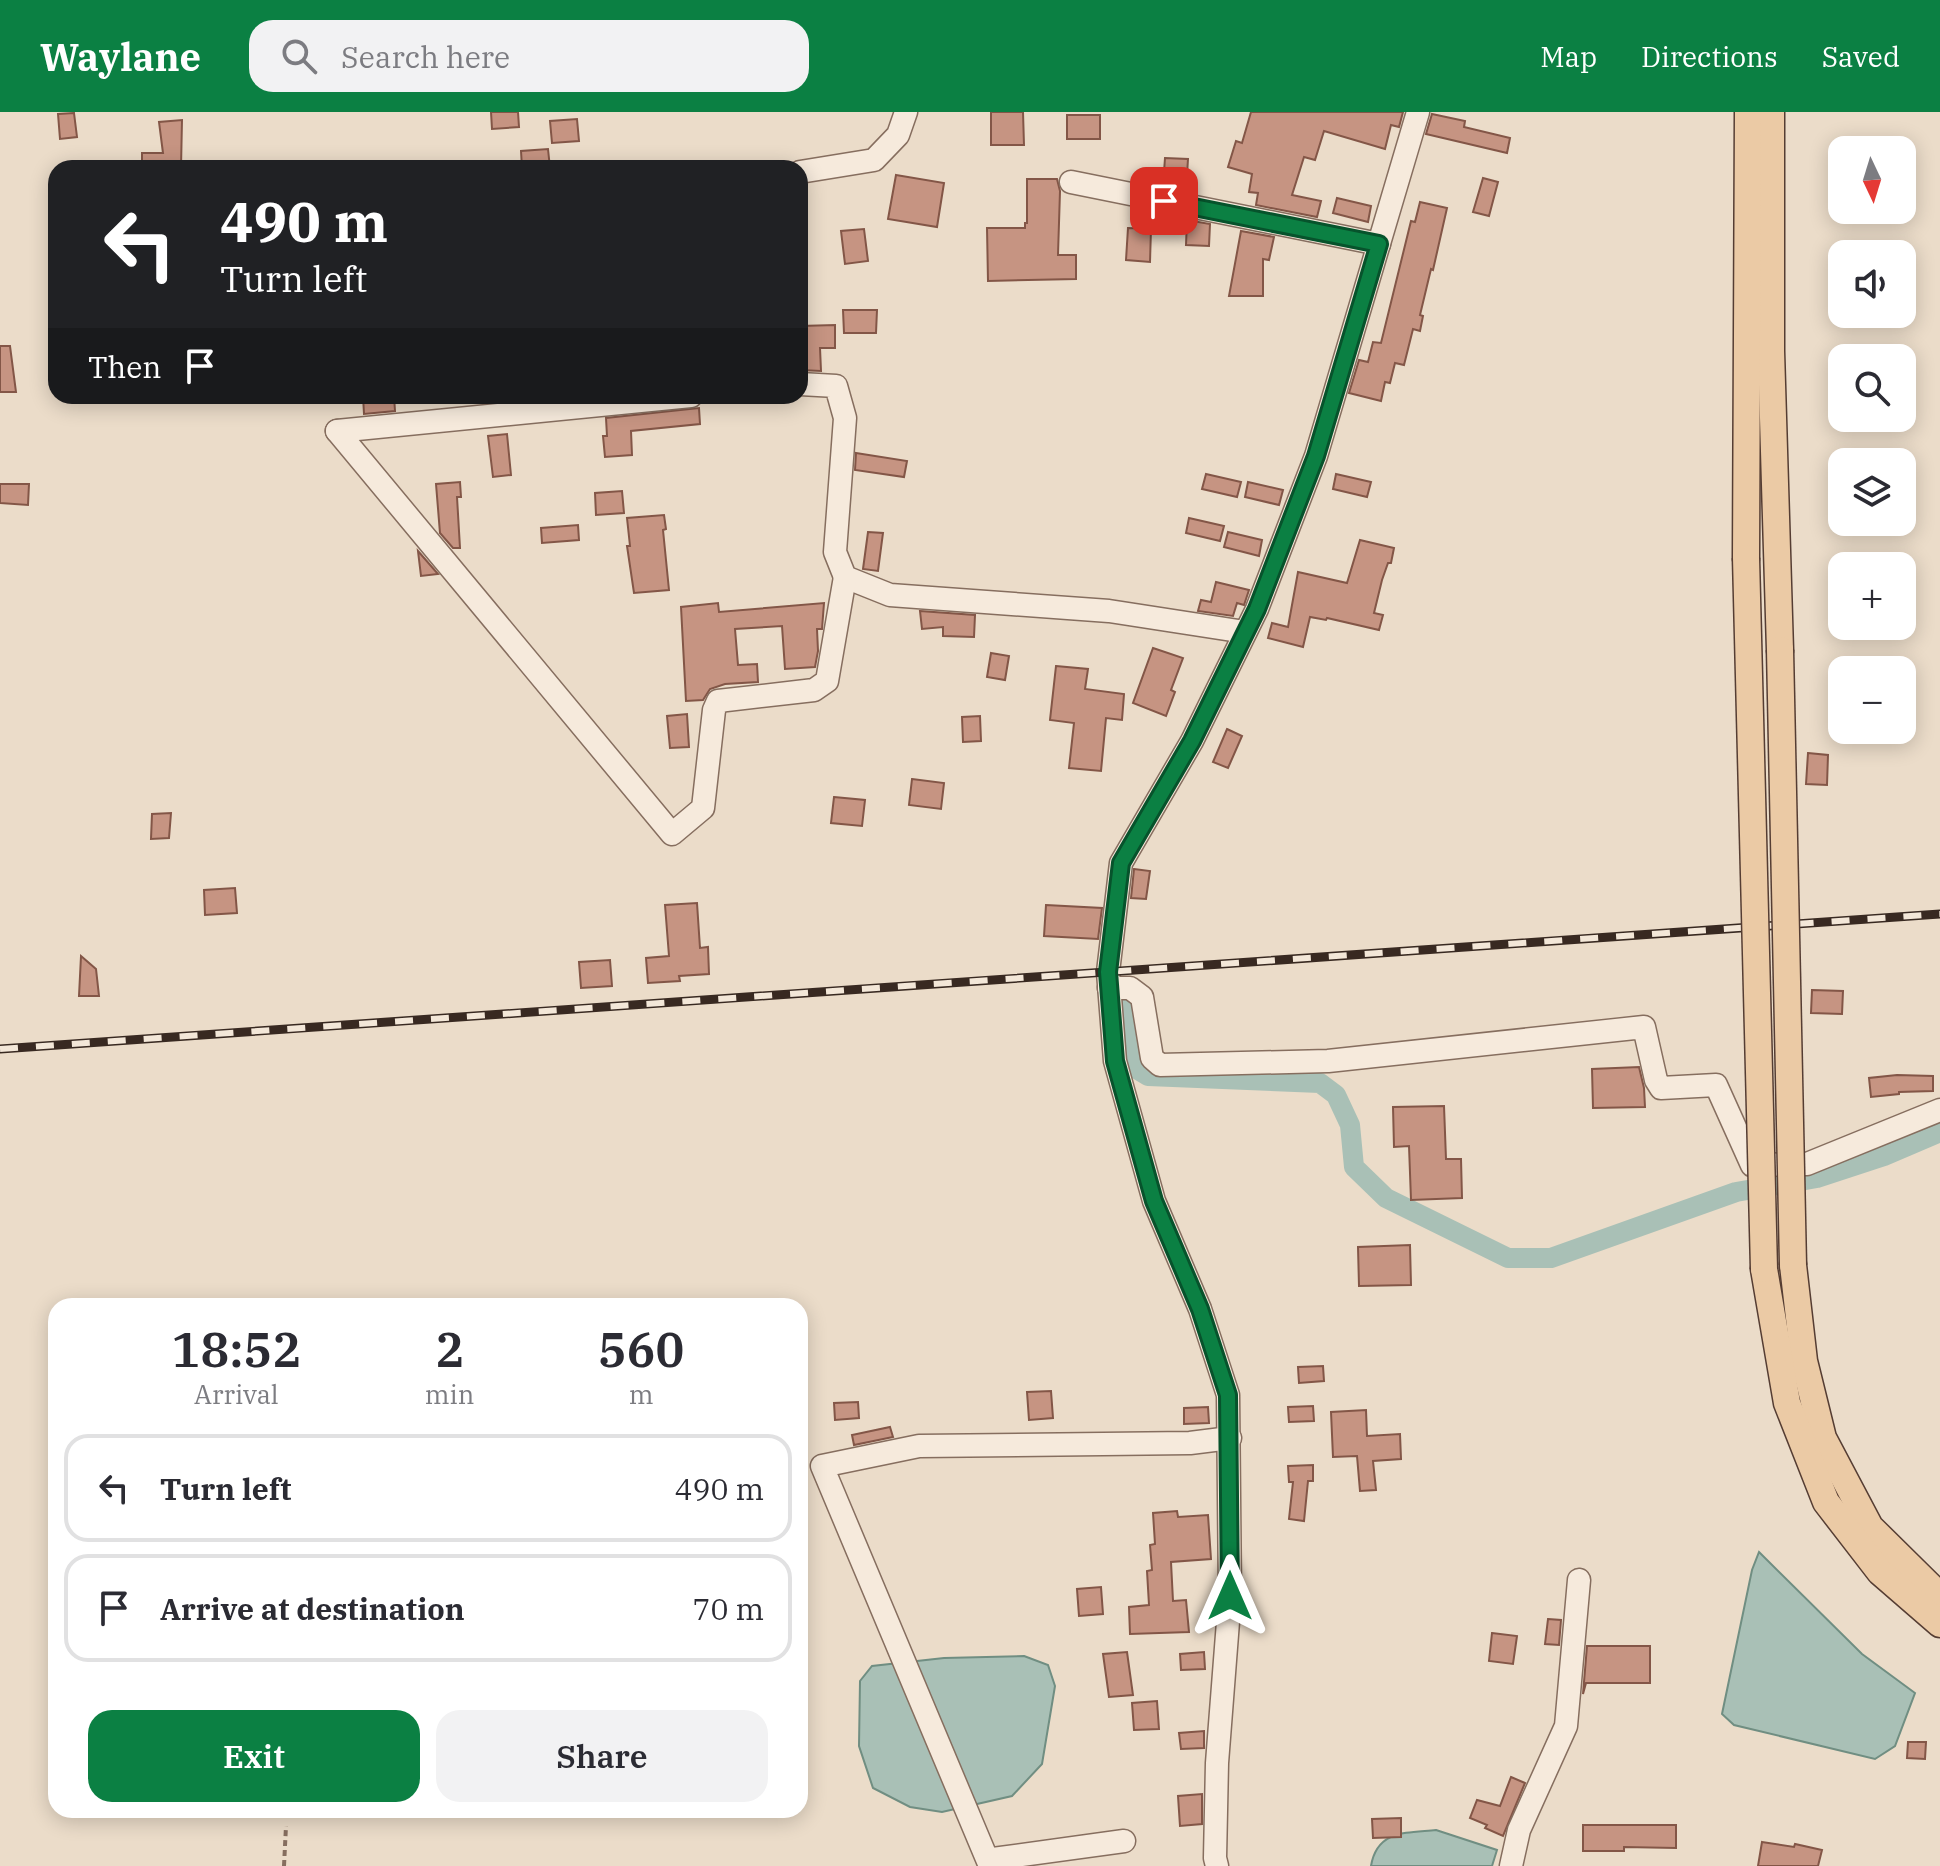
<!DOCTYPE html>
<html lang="en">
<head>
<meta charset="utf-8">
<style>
  body { margin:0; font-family:"IBM Plex Serif",serif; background:#f2f2f3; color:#2b2b33; height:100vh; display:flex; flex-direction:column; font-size:30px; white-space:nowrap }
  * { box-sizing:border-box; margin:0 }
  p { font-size:26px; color:#7c7c81 }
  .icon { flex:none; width:44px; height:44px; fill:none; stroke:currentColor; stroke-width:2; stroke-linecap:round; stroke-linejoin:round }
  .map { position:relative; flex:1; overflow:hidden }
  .details { position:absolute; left:48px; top:1186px; width:760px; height:520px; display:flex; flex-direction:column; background:#fff; border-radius:24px; box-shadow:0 4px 20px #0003 }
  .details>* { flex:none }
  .banner { position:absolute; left:48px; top:48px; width:760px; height:244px; border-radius:24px; box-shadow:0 4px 20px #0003; background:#202124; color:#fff; overflow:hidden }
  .needle { width:52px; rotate:176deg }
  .buttons { position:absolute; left:1828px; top:24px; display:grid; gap:16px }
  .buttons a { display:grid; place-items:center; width:88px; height:88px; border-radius:16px; background:#fff; box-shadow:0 4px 20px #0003; font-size:40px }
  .pin { position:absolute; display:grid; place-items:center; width:68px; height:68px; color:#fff; margin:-34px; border-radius:16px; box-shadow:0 4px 12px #0006 }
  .me { position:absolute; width:88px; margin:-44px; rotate:0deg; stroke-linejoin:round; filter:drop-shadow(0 0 6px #0008) }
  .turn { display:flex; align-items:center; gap:28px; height:168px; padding:0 40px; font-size:36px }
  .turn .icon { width:104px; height:104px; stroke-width:2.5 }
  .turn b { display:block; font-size:56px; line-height:68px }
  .then { display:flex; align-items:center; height:76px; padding:0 40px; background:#0003; gap:16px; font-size:30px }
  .eta { display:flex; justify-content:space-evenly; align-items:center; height:136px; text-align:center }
  .eta b { font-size:48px; font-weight:600; line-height:56px }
  .button { display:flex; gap:16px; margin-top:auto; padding:16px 40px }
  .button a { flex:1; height:92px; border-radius:24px; background:#0b8043; color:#fff; font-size:32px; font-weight:600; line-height:92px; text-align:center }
  .button a+a { background:#f2f2f3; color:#2b2b33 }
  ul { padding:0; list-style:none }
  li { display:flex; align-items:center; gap:24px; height:108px; margin:0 16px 12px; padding:0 24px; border:4px solid #e1e1e2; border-radius:24px }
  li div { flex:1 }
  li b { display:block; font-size:30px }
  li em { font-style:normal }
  header { display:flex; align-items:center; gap:48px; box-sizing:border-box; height:112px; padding:0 40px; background:#0b8043; color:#fff }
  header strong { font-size:38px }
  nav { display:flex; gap:44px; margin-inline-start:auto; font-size:28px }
  .search { width:560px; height:72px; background:#f2f2f3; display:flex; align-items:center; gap:20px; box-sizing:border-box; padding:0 28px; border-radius:24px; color:#7c7c81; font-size:30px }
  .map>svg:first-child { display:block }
  .water { fill:#a9c0b6; stroke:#708e82; stroke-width:2 }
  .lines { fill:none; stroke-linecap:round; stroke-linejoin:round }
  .canal { stroke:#a9c0b6; stroke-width:20 }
  .building { fill:#c69482; stroke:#835647; stroke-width:2 }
  .minor-casing { stroke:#866e5f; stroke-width:25 }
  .major-casing { stroke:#553d33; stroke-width:29 }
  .path { stroke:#866e5f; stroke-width:4; stroke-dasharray:6 4; stroke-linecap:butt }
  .minor { stroke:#f6eadc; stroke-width:22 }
  .major { stroke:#ebcaa5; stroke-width:26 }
  .rail-casing { stroke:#382921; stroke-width:9 }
  .rail { stroke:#f3e7d8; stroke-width:6; stroke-dasharray:18; stroke-linecap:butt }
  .major-bridge-casing { stroke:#553d33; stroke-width:29; stroke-linecap:butt }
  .major-bridge { stroke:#ebcaa5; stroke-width:26 }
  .route-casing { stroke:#07532c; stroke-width:20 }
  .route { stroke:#0b8043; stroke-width:14 }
</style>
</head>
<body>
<header>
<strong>Waylane</strong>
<div class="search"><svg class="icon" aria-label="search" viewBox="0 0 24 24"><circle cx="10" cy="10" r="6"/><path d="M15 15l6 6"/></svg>Search here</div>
<nav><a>Map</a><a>Directions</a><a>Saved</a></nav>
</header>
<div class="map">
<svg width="1940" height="1754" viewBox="0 0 1940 1754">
  <rect width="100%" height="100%" fill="#ebdcc9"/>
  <g class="water">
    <polygon points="1759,1440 1862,1542 1915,1581 1895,1634 1875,1647 1734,1613 1722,1602 1752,1458"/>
    <polygon points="1024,1544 1048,1553 1055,1574 1042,1652 1012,1684 942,1700 910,1695 873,1676 859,1634 860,1569 872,1554 944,1546"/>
    <path d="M1436,1718L1497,1738L1492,1754H1371C1377,1718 1406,1721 1436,1718Z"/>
  </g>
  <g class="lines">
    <polyline class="canal" points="1124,891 1138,958 1148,964 1320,971 1336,983 1350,1013 1354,1055 1386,1086 1508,1146 1551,1146 1736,1080 1817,1066 1884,1044 1940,1020"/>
  </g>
  <g class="building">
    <polygon points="491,0 518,0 519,15 492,17"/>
    <polygon points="991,0 1023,0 1024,33 991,33"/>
    <polygon points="1251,0 1403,0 1399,15 1391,13 1385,37 1324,19 1315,48 1304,45 1292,83 1321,89 1317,105 1256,93 1258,81 1249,80 1252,62 1228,55 1236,29 1242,31"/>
    <polygon points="74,1 77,25 60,27 58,2"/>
    <polygon points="1432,2 1465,9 1464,15 1510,26 1507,41 1426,22"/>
    <rect x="1067" y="3" width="33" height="24"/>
    <polygon points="577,7 579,29 552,31 550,9"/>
    <polygon points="182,8 181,56 142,56 142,41 163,41 159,10"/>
    <polygon points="548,37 550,56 522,56 521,39"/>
    <polygon points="1165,46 1188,47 1186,79 1163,74"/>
    <polygon points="896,63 944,71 937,115 888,107"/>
    <polygon points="1483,66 1498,70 1489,104 1473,100"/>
    <polygon points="1027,67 1057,67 1060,79 1058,143 1076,143 1076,167 988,169 987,116 1025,116 1025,111 1027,111"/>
    <polygon points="1337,86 1371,94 1368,110 1333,101"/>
    <polygon points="1420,90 1447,96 1433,158 1431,157 1420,203 1423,204 1420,219 1413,217 1404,253 1395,251 1390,271 1385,270 1381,289 1349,281 1359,248 1368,250 1373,230 1381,231 1411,109 1415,110"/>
    <polygon points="1187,108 1210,112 1209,134 1186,133"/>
    <polygon points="1128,116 1151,117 1150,150 1126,148"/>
    <polygon points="864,117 868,149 845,152 841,119"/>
    <polygon points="1241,119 1274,125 1269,148 1263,147 1263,184 1229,184"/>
    <polygon points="843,198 877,198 876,221 844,221"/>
    <polygon points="835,213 835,236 820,236 821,259 800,258 800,214"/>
    <polygon points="0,234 10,234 16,280 0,280"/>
    <polygon points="363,284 394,284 395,299 364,302"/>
    <polygon points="699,296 700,312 631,319 632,343 605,345 603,324 607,324 606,306"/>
    <polygon points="507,322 511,363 493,365 488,324"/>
    <polygon points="856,341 907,349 904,365 855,358"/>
    <polygon points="1206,362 1241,370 1237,385 1202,377"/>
    <polygon points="1336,362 1371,370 1367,385 1333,377"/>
    <polygon points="460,370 461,385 457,385 460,436 453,436 440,421 436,372"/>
    <polygon points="1248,370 1283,378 1279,393 1245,385"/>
    <polygon points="0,372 29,372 28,393 0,391"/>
    <polygon points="622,379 624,401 596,403 595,381"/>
    <polygon points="664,403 666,417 663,418 669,478 634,481 627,434 630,434 627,406"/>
    <polygon points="1189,406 1224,414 1220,429 1186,421"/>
    <polygon points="578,413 579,428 542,431 541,416"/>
    <polygon points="868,420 883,421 878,459 863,457"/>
    <polygon points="1228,420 1262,428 1259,444 1224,435"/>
    <polygon points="1360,428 1394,436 1391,451 1388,451 1382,468 1374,501 1383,503 1379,518 1327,506 1326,508 1310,505 1303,535 1268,526 1272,511 1288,515 1298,460 1347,471"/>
    <polygon points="418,439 438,462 421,464"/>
    <polygon points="1216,470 1249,478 1244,493 1237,491 1233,504 1198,499 1201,488 1211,490"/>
    <polygon points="718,491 719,500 824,491 822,517 817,517 818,539 815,555 785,557 782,514 735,517 738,553 757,552 758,570 725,572 710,577 703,588 686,589 681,495"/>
    <polygon points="920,499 975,503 974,525 943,524 943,515 922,517"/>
    <polygon points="1153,536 1183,546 1171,578 1175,580 1166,604 1133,591"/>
    <polygon points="991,541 1009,544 1005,568 987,565"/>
    <polygon points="1056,554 1088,557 1085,577 1124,582 1122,608 1106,606 1101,659 1069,656 1074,611 1050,608"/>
    <polygon points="687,602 689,635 670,636 667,604"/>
    <polygon points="980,604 981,629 963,630 962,605"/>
    <polygon points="1227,617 1242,624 1228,656 1213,650"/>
    <polygon points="1808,641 1828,643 1827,673 1806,672"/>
    <polygon points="912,667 944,671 941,697 909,693"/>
    <polygon points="834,685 865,688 862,714 831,711"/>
    <polygon points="171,701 169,726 151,727 152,702"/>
    <polygon points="1134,757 1150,759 1146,787 1131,786"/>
    <polygon points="235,776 237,801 205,803 204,778"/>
    <polygon points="697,791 700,836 708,835 709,862 679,864 680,869 648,871 646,846 669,844 665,793"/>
    <polygon points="1046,793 1102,796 1098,827 1044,824"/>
    <polygon points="81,844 96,857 99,884 79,884"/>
    <polygon points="610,848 612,874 581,876 579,850"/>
    <polygon points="1812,878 1843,879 1842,902 1811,901"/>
    <polygon points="1639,955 1644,976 1645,995 1593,996 1592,957"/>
    <polygon points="1897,963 1933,964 1933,979 1899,980 1899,982 1871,985 1869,966"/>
    <polygon points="1444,994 1446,1047 1461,1047 1462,1086 1411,1088 1409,1034 1394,1035 1393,995"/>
    <polygon points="1410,1133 1411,1173 1359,1174 1358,1135"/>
    <polygon points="1323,1254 1324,1269 1299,1271 1298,1255"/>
    <polygon points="1051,1279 1053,1306 1029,1308 1027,1280"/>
    <polygon points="858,1290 859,1306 835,1308 834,1291"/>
    <polygon points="1313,1294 1314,1309 1289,1310 1288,1295"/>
    <polygon points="1208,1295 1209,1311 1184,1312 1184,1296"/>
    <polygon points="1366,1298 1367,1324 1400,1322 1401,1347 1373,1349 1376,1378 1360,1379 1357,1344 1333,1345 1331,1300"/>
    <polygon points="890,1315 893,1325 854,1333 852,1323"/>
    <polygon points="1313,1353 1313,1369 1308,1369 1304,1409 1289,1407 1293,1370 1289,1370 1288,1354"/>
    <polygon points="1177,1399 1178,1405 1208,1403 1211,1447 1171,1450 1173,1489 1186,1488 1189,1520 1130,1522 1129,1495 1149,1493 1147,1459 1152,1458 1150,1433 1155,1432 1153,1401"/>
    <polygon points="1101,1475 1103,1502 1079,1504 1077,1477"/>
    <polygon points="1548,1507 1561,1508 1559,1533 1545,1532"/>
    <polygon points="1492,1521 1517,1524 1513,1552 1489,1549"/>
    <polygon points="1587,1534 1650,1534 1650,1571 1586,1571 1583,1582"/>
    <polygon points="1127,1540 1133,1583 1109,1585 1103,1542"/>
    <polygon points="1204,1540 1205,1557 1181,1558 1180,1542"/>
    <polygon points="1157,1589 1159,1617 1134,1618 1132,1591"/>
    <polygon points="1204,1619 1204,1636 1181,1637 1179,1621"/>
    <polygon points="1908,1630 1926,1630 1925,1647 1907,1646"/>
    <polygon points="1511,1665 1525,1671 1503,1724 1485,1716 1487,1713 1470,1706 1477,1688 1500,1694"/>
    <polygon points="1202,1682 1202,1712 1180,1714 1178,1684"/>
    <polygon points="1401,1706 1401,1725 1373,1726 1372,1707"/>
    <polygon points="1583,1713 1676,1713 1676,1736 1624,1735 1624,1739 1583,1739"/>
    <polygon points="1762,1730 1794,1735 1795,1732 1822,1738 1818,1754 1758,1754"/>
  </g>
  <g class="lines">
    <defs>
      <g id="minor">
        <polyline points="800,60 874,48 898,23 906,0"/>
        <polyline points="1071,70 1379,132"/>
        <polyline points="800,272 836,274 845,306 835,440 845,465 890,483 1109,499 1245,520"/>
        <polyline points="337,319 672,722 703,696 714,598 718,589 814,578 827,569 845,465"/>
        <polyline points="337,319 691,284"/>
        <polyline points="1109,876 1130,876 1142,885 1152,946 1160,953 1328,949 1644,915 1656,968 1661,976 1716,973 1752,1053 1807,1052 1940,998"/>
        <polyline points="990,1754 822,1354 919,1334 1190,1331 1230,1326"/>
        <polyline points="994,1754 993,1747 1124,1729"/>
        <polyline points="1217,1754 1215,1746 1217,1651 1230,1484 1228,1283 1200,1197 1154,1089 1115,949 1108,860 1121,751 1192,629 1257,497 1316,344 1418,0"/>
        <polyline points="1511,1754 1519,1718 1566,1614 1579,1468"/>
      </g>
      <g id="major">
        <polyline points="1771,0 1771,239 1780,538"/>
        <polyline points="1746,446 1748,0"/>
        <polyline points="1793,1153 1804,1249 1823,1326 1870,1415 1940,1484"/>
        <polyline points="1764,1157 1787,1291 1826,1390 1880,1460 1940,1512"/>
      </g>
    </defs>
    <use href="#minor" class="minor-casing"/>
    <use href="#major" class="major-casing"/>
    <polyline class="path" points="284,1754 286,1714"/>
    <use href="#minor" class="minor"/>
    <use href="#major" class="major"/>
    <defs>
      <polyline id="rail" points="0,937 1940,802"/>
    </defs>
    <use href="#rail" class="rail-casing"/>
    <use href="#rail" class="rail"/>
    <defs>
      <g id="major-bridge">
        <polyline points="1746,446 1764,1157"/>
        <polyline points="1780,538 1793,1153"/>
      </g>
    </defs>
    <use href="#major-bridge" class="major-bridge-casing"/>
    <use href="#major-bridge" class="major-bridge"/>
  </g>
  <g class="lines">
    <defs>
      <polyline id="route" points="1164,89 1379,132 1316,344 1257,497 1192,629 1121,751 1108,860 1115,949 1154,1089 1200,1197 1228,1283 1230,1484"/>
    </defs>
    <use href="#route" class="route-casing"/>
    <use href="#route" class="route"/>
  </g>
</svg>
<div class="buttons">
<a><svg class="needle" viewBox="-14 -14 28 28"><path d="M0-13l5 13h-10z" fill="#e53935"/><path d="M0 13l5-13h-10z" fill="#7c7c81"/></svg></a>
<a><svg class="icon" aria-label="sound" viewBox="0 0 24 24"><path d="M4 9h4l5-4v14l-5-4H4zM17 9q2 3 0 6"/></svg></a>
<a><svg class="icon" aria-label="search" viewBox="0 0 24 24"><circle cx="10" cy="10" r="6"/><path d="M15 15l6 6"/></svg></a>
<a><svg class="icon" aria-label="layers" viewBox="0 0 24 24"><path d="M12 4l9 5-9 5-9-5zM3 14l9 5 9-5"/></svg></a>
<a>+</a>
<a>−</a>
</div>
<div class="pin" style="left:1164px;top:89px;background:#d93025"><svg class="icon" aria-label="arrive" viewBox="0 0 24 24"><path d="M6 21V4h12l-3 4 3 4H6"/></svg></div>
<svg class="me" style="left:1230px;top:1484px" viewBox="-20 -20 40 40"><path d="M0-17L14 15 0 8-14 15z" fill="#0b8043" stroke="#fff" stroke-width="4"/></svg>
<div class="banner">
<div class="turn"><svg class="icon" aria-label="left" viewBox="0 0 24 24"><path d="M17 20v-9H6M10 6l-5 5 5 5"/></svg><div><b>490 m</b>Turn left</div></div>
<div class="then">Then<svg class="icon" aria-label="arrive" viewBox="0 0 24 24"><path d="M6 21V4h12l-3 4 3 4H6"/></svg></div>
</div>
<section class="details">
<div class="eta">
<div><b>18:52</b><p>Arrival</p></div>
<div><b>2</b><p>min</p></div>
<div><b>560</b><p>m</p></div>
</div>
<ul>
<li><svg class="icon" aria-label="left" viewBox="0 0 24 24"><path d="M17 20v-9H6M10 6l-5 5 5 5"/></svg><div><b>Turn left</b></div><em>490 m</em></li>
<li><svg class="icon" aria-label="arrive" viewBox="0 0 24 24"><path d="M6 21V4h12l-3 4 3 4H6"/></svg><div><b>Arrive at destination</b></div><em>70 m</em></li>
</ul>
<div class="button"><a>Exit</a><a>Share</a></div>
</section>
</div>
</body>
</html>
